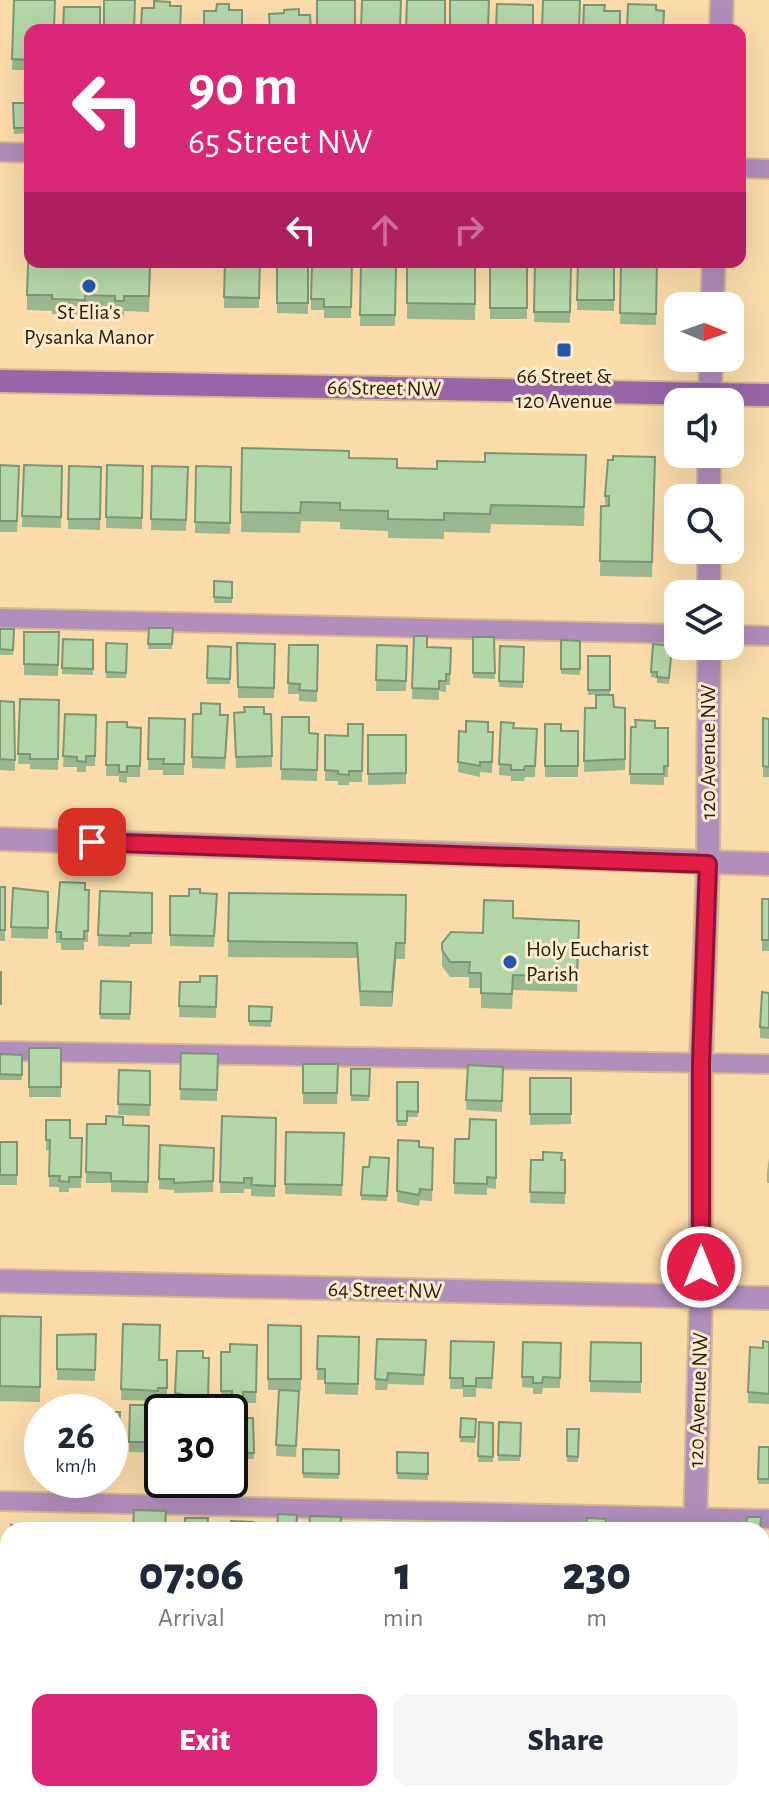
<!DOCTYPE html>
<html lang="en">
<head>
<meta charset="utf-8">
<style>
  body { margin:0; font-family:"Alegreya Sans",sans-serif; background:#f6f6f7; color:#1f2937; height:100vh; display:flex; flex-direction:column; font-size:30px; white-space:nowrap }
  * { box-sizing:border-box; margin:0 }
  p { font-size:26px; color:#747a83 }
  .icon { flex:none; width:44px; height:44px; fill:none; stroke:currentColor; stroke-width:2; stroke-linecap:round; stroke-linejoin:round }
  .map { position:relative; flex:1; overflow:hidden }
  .panel { position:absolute; left:0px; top:1522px; width:770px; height:280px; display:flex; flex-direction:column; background:#fff; border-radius:24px 24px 0 0; box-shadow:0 8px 32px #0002 }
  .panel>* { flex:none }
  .banner { position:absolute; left:24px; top:24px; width:722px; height:244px; border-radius:16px; box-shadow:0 8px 32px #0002; background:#db2777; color:#fff; overflow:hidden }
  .needle { width:52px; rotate:91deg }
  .tools { position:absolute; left:664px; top:292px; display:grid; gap:16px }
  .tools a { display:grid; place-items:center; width:80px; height:80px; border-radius:16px; background:#fff; box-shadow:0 8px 32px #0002; font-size:40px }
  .speed { position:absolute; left:24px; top:1394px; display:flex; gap:16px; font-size:40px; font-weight:700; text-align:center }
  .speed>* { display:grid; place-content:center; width:104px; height:104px; border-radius:50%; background:#fff; box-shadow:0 8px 32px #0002; line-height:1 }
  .speed small { font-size:20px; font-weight:400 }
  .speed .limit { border:4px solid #111; border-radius:12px; background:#fff; color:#111 }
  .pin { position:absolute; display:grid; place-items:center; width:68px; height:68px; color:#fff; margin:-34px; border-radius:16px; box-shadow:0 4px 12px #0006 }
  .me { position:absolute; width:88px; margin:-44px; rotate:0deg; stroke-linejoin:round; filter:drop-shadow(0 0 6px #0008) }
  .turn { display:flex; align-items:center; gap:28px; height:168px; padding:0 32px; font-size:36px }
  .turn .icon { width:104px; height:104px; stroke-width:2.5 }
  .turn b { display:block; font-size:56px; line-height:68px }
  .lanes { display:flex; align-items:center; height:76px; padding:0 32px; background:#0003; justify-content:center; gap:40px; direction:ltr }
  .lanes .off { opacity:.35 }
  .eta { display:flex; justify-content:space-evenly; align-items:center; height:136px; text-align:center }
  .eta b { font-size:48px; font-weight:800; line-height:56px }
  .action { display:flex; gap:16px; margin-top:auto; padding:16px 32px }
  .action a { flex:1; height:92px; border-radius:16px; background:#db2777; color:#fff; font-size:32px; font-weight:800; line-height:92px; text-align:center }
  .action a+a { background:#f6f6f7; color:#1f2937 }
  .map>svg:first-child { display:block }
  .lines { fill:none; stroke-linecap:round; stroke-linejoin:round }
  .service-casing { stroke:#d5b98d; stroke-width:22 }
  .minor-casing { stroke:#d5b98d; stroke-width:26 }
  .secondary-casing { stroke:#d5b98d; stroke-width:26 }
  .service { stroke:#b18ebc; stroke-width:18 }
  .minor { stroke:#b18ebc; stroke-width:22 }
  .secondary { stroke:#9965a8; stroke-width:22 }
  .wall { fill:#9ab890 }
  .shaded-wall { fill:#7d9676 }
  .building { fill:#b3d6a8; stroke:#7d9676; stroke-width:2 }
  .route-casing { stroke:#92132f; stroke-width:20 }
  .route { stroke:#e11d48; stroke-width:14 }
  .poi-dot { fill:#2058aa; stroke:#feeacd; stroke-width:3 }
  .labels { text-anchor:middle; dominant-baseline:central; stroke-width:6; stroke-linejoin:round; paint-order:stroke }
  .poi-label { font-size:22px; fill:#291d0a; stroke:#feeacd }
  .street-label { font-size:22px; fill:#291d0a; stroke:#feeacd }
</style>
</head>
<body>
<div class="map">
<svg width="769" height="1802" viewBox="0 0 769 1802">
  <rect width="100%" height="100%" fill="#fbdbaa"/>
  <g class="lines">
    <defs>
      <g id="service">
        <polyline points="0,152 30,153"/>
        <polyline points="740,168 769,169"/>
        <polyline points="0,618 678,634"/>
        <polyline points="730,635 769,636"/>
        <polyline points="0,1051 769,1064"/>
        <polyline points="0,1501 769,1519"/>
      </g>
      <g id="minor">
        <polyline points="721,30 722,0"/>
        <polyline points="712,306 714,262"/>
        <polyline points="710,402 711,358"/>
        <polyline points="709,498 709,454"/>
        <polyline points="709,594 709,550"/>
        <polyline points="0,839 769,864"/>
        <polyline points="0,1281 769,1298"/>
        <polyline points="695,1530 701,1296 701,1062 708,864 709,646"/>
        <polyline points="0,1725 8,1726"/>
        <polyline points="762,1749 769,1749"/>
        <polyline points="692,1802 692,1794"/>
      </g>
      <polyline id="secondary" points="0,381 769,395"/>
    </defs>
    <use href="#service" class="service-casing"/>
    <use href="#minor" class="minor-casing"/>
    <use href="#secondary" class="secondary-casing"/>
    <use href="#service" class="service"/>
    <use href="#minor" class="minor"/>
    <use href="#secondary" class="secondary"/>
  </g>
  <g class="wall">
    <polygon points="14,0 30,30 30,70 12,70"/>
    <polygon points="13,103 30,103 30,133 14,134"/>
    <polygon points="151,262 149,312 124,311 124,316 115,316 115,311 85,311 85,315 52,314 52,311 27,310 27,295"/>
    <polygon points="225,262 260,262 259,308 224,308"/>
    <polygon points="277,262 308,262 308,314 277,313"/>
    <polygon points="352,262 351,318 324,318 324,310 311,310 311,299"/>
    <polygon points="407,262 476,262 475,320 407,319"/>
    <polygon points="535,262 571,262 570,323 534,322"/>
    <polygon points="578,262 615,262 614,311 577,310"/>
    <polygon points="621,262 657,262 656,325 620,324"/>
    <polygon points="361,266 396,267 395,326 360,326"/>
    <polygon points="520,266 527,266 527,319 490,319 490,267"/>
    <polygon points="242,448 349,458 397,468 437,469 485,462 586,455 584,526 491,524 490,533 444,532 444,539 388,538 388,531 340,529 340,522 301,521 300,533 241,532"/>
    <polygon points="655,457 652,577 600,576 601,506 605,506 605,496 613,460"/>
    <polygon points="0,465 19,466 17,532 0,532"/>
    <polygon points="24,465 62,466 61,528 22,527"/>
    <polygon points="107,465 143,466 142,529 106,528"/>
    <polygon points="69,466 101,467 100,530 68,529"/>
    <polygon points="152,466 188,467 186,531 151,530"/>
    <polygon points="196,466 231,467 230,534 195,533"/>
    <polygon points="214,581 232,582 232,603 214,603"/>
    <polygon points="149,628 173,628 172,649 148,649"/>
    <polygon points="0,629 14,629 13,655 0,655"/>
    <polygon points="24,632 59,632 58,676 24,675"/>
    <polygon points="414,636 427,647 451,648 450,685 446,685 446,692 439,691 439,700 412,699"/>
    <polygon points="473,637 494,637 495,679 473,678"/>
    <polygon points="63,639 93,640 93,675 62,674"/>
    <polygon points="561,640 580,641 580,675 561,674"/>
    <polygon points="106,643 127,644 126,678 106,678"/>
    <polygon points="237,643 275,644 274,698 238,698"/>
    <polygon points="289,645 318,645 317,702 299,701 299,694 288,694"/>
    <polygon points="377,645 407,646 406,691 376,691"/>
    <polygon points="208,646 231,647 230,684 207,684"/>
    <polygon points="500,646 524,647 523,688 499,687"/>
    <polygon points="672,646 669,684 657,683 657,678 651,677 651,672"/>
    <polygon points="588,656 610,656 610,695 614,707 625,708 625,770 584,772 585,708 596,708 596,695 588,695"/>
    <polygon points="20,699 59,700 58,770 30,769 30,764 18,764"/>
    <polygon points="0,701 14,702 15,771 0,770"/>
    <polygon points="244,712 271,714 272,767 236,768 234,713"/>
    <polygon points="65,714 96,715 95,766 86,766 86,772 77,772 77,767 63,767"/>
    <polygon points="193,714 228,726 225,769 192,768"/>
    <polygon points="282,717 309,733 318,734 317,781 281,780"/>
    <polygon points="149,718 185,719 184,775 163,775 163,770 148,770"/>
    <polygon points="763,718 769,719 769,777 763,777"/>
    <polygon points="107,722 127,727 141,728 140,777 127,777 127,783 119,782 119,776 106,776"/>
    <polygon points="501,722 514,728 537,729 535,777 525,777 524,781 511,781 511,776 499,775"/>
    <polygon points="363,724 362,782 349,782 349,785 338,785 338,781 325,781 325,735 348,736"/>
    <polygon points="545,724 561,731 578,731 578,777 545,777"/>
    <polygon points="631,727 668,728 668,777 664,777 664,785 630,784"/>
    <polygon points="459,731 493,732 492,773 480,772 480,777 458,772"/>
    <polygon points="368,735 406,735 406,784 368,785"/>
    <rect x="0" y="887" width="5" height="54"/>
    <polygon points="13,888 48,892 48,939 11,938"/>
    <polygon points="85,890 89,890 88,942 84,942 84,950 61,950 61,943 56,943 56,932"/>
    <polygon points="100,891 152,893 152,944 130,944 130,947 98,946"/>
    <polygon points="229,893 406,895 405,959 396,959 392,1007 360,1006 357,958 228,957"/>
    <polygon points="170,896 189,896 217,904 214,947 170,946"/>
    <rect x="762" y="899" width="7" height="52"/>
    <polygon points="513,918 579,921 577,992 513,990 512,1009 481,1008 481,988 469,988 469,977 450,977 442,966 442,943 483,933"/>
    <polygon points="217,976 216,1018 179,1017 180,982 200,982"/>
    <polygon points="101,981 131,982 130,1020 100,1019"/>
    <polygon points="769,993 769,1039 760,1038 760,1027"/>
    <polygon points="249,1006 272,1007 271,1027 249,1026"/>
    <rect x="29" y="1048" width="32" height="49"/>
    <polygon points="181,1053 218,1054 217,1101 180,1100"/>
    <polygon points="0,1054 22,1055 22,1080 0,1080"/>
    <polygon points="303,1064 338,1064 337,1104 303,1104"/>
    <polygon points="468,1065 503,1067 502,1112 466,1110"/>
    <polygon points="351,1069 370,1069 369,1101 351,1101"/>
    <polygon points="119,1070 150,1071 150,1116 118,1115"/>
    <polygon points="530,1078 571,1078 571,1124 530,1125"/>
    <polygon points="397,1082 418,1082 418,1117 407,1117 407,1126 397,1126"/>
    <polygon points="222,1116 276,1118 275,1197 251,1196 251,1189 244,1189 244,1193 220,1193"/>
    <polygon points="46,1120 70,1138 82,1138 81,1188 69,1188 69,1192 59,1192 59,1187 49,1187 49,1150 46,1151"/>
    <polygon points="496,1120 496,1189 487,1188 487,1195 454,1194 455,1139 469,1139"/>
    <polygon points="87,1124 149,1126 148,1193 111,1192 111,1183 86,1183"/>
    <polygon points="286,1132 344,1133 342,1196 285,1194"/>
    <polygon points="398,1140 419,1147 433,1148 432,1201 420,1200 419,1206 397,1202"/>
    <rect x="0" y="1142" width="17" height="43"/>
    <polygon points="160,1145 214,1148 213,1192 174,1193 174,1190 159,1189"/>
    <polygon points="389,1158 387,1201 361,1200 363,1167 369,1167"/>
    <polygon points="769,1158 769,1183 767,1183 767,1172"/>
    <polygon points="531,1160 565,1160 565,1204 530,1203"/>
    <polygon points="0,1316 41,1317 40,1402 0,1401"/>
    <polygon points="123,1324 160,1360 167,1360 167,1399 158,1399 158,1401 121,1400"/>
    <polygon points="268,1325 301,1326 301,1390 268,1390"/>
    <polygon points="96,1334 95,1381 57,1380 57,1335"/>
    <polygon points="318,1336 359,1337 358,1395 325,1394 325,1380 317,1380"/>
    <polygon points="377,1339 426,1340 424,1385 388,1384 387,1390 375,1390"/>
    <polygon points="451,1341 494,1342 492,1389 476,1388 476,1397 463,1397 463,1389 450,1389"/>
    <polygon points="523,1342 561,1343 560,1388 543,1388 542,1394 533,1394 533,1388 522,1387"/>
    <polygon points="591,1342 641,1343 641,1393 590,1392"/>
    <polygon points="769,1342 769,1413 769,1404 748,1403 748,1392 763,1348"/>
    <polygon points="257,1345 256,1403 243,1403 243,1409 232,1409 232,1401 221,1401 221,1352 230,1352"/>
    <polygon points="177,1351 203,1358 209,1358 208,1412 182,1412 182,1404 175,1404"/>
    <polygon points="279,1390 299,1391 296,1457 276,1456"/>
    <polygon points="130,1405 162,1412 162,1453 129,1452"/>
    <polygon points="110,1412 120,1412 119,1439 110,1438"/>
    <polygon points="230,1418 253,1418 254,1459 230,1459"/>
    <polygon points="461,1418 476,1419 475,1443 460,1442"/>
    <polygon points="479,1422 493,1423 493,1462 478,1462"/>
    <polygon points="499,1422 521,1423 520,1461 498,1461"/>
    <polygon points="567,1429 579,1429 578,1462 567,1462"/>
    <polygon points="759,1447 769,1447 769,1484 758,1484"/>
    <polygon points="303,1449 339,1450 339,1479 303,1478"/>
    <polygon points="397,1452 428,1453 428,1480 397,1479"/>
    <polygon points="762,1569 769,1575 769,1648 762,1647"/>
    <polygon points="0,1587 8,1587 8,1640 0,1639"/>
  </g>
  <polygon class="shaded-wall" points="396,943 396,959 392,1007 392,992"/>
  <g class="building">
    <polygon points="14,0 55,0 54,30 30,30 30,60 12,59"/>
    <polygon points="104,0 135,0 134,30 104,30"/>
    <rect x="317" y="0" width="38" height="30"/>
    <polygon points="362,0 401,0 400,30 361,30"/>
    <polygon points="407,0 445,0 445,30 406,30"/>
    <polygon points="450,0 489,0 488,30 450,30"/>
    <polygon points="543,0 580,0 579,30 542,30"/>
    <polygon points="154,1 170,2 170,6 181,6 180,30 141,30 142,8 154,8"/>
    <polygon points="217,4 229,4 229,10 242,10 242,30 204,30 204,11 216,11"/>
    <polygon points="497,4 533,5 533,30 496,30"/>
    <polygon points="628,4 656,5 656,10 664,11 663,30 627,30"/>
    <polygon points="584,5 605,5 604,11 620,11 620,30 583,30"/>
    <polygon points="64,7 100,7 100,30 63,30"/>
    <polygon points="299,9 299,15 310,15 311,30 270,30 269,14 284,13 284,10"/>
    <polygon points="13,103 30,103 30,128 14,128"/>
    <polygon points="30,209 30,262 150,262 149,296 124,296 124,301 115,301 115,296 85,295 85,300 52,299 52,295 27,295"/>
    <polygon points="225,262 260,262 259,298 224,297"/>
    <rect x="277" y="262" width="31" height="41"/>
    <polygon points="312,262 352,262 351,307 324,307 324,299 311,299"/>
    <polygon points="407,262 475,262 475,304 407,303"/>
    <polygon points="502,262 520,262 520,266 527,266 527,308 490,308 490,267 502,267"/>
    <polygon points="535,262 571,262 570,312 534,312"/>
    <polygon points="578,262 614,262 614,300 577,300"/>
    <polygon points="621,262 657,262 656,314 620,313"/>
    <polygon points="361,266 396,267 395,315 360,315"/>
    <polygon points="242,448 349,451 349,458 397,459 397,468 437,469 437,461 485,462 485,453 586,455 584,507 491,505 490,514 444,513 444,520 388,519 388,511 340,510 340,503 301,502 300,513 241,512"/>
    <polygon points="613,456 655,457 652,562 600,561 601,506 609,506 609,496 605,496 608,460 613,460"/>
    <polygon points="0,465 19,466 17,521 0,521"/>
    <polygon points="24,465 62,466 61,517 22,516"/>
    <polygon points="107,465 143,466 142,518 106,517"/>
    <polygon points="69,466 101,467 100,519 68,519"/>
    <polygon points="152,466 188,467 186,520 151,519"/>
    <polygon points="196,466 231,467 230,523 195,522"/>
    <polygon points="214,581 232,582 232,598 214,597"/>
    <polygon points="149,628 173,628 172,644 148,644"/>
    <polygon points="0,629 14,629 13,650 0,649"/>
    <polygon points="24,632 59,632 58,665 24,664"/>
    <polygon points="414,636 427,636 427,647 451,648 450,674 446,674 446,681 439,681 439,689 412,688"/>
    <polygon points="473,637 494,637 495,673 473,673"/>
    <polygon points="63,639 93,640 93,669 62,668"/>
    <polygon points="561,640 580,641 580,669 561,669"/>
    <polygon points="106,643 127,644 126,673 106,672"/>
    <polygon points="237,643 275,644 274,688 238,687"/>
    <polygon points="653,644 672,646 669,678 657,677 657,672 651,672"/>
    <polygon points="289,645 318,645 317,691 299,690 300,684 288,683"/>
    <polygon points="377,645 407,646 406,681 376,680"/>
    <polygon points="208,646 231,647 230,679 207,678"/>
    <polygon points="500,646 524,647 523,682 499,681"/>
    <rect x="588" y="656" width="22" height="34"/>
    <polygon points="596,695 613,695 614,707 625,708 625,759 584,761 585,708 596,708"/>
    <polygon points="20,699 59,700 58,759 30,759 30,754 18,754"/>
    <polygon points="0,701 14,702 15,760 0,759"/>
    <polygon points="201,703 220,704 220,715 228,715 225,758 192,757 193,714 201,714"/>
    <polygon points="244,707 264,707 264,714 271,714 272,756 236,757 234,713 245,712"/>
    <polygon points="65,714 96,715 95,756 86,756 86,762 77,761 77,757 63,756"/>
    <polygon points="282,717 309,717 309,733 318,734 317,770 281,769"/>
    <polygon points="149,718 185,719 184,764 163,764 164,759 148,759"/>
    <polygon points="763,718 769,719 769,767 763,766"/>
    <polygon points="635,720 655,721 655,728 668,728 668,766 664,766 664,774 630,774 631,727 636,727"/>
    <polygon points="466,721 488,722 488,732 493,732 492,762 480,762 480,766 458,762 459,731 466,732"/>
    <polygon points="107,722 127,722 127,727 141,728 140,766 127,766 127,772 119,772 119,765 106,765"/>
    <polygon points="501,722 514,723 513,728 537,729 535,766 525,766 524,770 511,770 511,765 499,764"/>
    <polygon points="348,724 363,724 362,771 349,771 349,775 338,774 338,771 325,770 325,735 348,736"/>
    <polygon points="545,724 561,724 561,731 578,731 578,766 545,766"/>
    <polygon points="368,735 406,735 406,773 368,774"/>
    <polygon points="60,882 85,883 85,890 89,890 88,931 84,931 84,939 61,939 61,932 56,932"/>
    <rect x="0" y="887" width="5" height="43"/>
    <polygon points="13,888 48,892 48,928 11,927"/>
    <polygon points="189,889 200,889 200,893 217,894 214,936 170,935 170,896 189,896"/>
    <polygon points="100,891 152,893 152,933 130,933 130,936 98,935"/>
    <polygon points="229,893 406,895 405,943 396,943 392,992 360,991 357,943 228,941"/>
    <rect x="762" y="899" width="7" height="41"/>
    <polygon points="484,900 513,901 513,918 579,921 577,977 513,975 512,994 481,993 481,973 469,973 470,962 450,962 442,950 442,943 451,932 483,933"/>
    <rect x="0" y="972" width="1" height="32"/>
    <polygon points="200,976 217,976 216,1007 179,1006 180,982 200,982"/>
    <polygon points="101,981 131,982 130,1014 100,1014"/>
    <polygon points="762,992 769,993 769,1028 760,1027"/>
    <polygon points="249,1006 272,1007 271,1021 249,1021"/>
    <rect x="29" y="1048" width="32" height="39"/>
    <polygon points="181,1053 218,1054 217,1090 180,1089"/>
    <polygon points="0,1054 22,1055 22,1075 0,1074"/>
    <polygon points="303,1064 338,1064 337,1093 303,1093"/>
    <polygon points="468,1065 503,1067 502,1101 466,1100"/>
    <polygon points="351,1069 370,1069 369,1096 351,1095"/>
    <polygon points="119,1070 150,1071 150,1105 118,1104"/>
    <rect x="530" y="1078" width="41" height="36"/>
    <polygon points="397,1082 418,1082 418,1112 407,1111 407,1121 397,1121"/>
    <polygon points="106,1116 123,1117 123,1125 149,1126 148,1182 111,1181 111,1173 86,1172 87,1124 106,1124"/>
    <polygon points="222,1116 276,1118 275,1186 251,1185 252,1178 244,1178 244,1183 220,1182"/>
    <polygon points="470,1119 496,1120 496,1178 487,1177 487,1184 454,1183 455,1139 469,1139"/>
    <polygon points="46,1120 70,1120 70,1138 82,1138 81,1177 69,1177 69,1182 59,1181 60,1176 49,1176 50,1140 46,1140"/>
    <polygon points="286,1132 344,1133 342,1185 285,1184"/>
    <polygon points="398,1140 419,1141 419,1147 433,1148 432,1190 420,1189 419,1195 397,1191"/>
    <rect x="0" y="1142" width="17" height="33"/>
    <polygon points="160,1145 214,1148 213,1181 174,1183 174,1179 159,1179"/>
    <polygon points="543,1152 562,1153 561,1160 565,1160 565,1193 530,1192 531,1160 543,1160"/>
    <polygon points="370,1157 389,1158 387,1196 361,1195 363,1167 369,1167"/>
    <polygon points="0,1316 41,1317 40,1387 0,1386"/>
    <polygon points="123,1324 160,1325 159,1360 167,1360 167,1388 158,1388 158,1391 121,1389"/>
    <polygon points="268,1325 301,1326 301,1379 268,1379"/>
    <polygon points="96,1334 95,1370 57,1369 57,1335"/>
    <polygon points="318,1336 359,1337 358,1384 325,1383 325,1369 317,1369"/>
    <polygon points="377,1339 426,1340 424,1375 388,1373 387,1380 375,1379"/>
    <polygon points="451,1341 494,1342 492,1378 476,1378 476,1386 463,1386 463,1378 450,1378"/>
    <polygon points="763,1341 769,1342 769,1394 748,1392 750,1347 763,1348"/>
    <polygon points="523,1342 561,1343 560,1378 543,1377 542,1383 533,1383 533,1377 522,1377"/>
    <polygon points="591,1342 641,1343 641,1382 590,1381"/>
    <polygon points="230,1344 257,1345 256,1392 243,1392 243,1399 232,1399 232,1391 221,1391 221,1352 230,1352"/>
    <polygon points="177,1351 203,1351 203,1358 209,1358 208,1402 182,1401 182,1394 175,1393"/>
    <polygon points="279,1390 299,1391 296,1446 276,1445"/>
    <polygon points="130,1405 167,1405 167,1412 162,1412 162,1442 129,1442"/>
    <polygon points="110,1412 120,1412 119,1433 110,1433"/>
    <polygon points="230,1418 253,1418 254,1453 230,1453"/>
    <polygon points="461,1418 476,1419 475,1437 460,1437"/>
    <polygon points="479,1422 493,1423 493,1457 478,1456"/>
    <polygon points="499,1422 521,1423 520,1456 498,1455"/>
    <polygon points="567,1429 579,1429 578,1457 567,1456"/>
    <polygon points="759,1447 769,1447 769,1479 758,1479"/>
    <polygon points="303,1449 339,1450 339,1474 303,1473"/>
    <polygon points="397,1452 428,1453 428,1474 397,1473"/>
    <polygon points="134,1510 166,1511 165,1530 133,1530"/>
    <polygon points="278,1514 297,1515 296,1530 277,1530"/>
    <polygon points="310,1516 341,1517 340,1530 309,1530"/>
    <polygon points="747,1517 761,1517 760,1530 746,1530"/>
    <polygon points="185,1518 208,1518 207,1530 185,1530"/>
    <polygon points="587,1518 606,1519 605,1530 586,1530"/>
    <polygon points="231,1521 253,1522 253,1530 230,1530"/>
    <polygon points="406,1524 429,1525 429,1530 406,1530"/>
    <polygon points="11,1525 33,1526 33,1530 11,1530"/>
    <polygon points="434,1527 464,1528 464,1530 434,1530"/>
    <rect x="354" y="1528" width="32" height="2"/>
    <rect x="611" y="1529" width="21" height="1"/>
    <polygon points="762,1569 768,1570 767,1575 769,1575 769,1637 762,1637"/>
    <polygon points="0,1587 8,1587 8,1629 0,1628"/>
    <polygon points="1,1764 8,1765 8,1794 29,1794 29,1802 0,1802"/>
    <polygon points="762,1779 769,1779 769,1802 748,1802 749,1794 762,1794"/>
    <rect x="41" y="1794" width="30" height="8"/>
    <rect x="76" y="1794" width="35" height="8"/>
    <rect x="121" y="1794" width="39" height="8"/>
    <polygon points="170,1794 201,1794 201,1802 169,1802"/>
    <rect x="207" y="1794" width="59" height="8"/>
    <rect x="273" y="1794" width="59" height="8"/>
    <rect x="338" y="1794" width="40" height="8"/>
    <polygon points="388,1794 423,1794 423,1802 387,1802"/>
    <rect x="439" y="1794" width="32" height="8"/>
    <rect x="481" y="1794" width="29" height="8"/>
    <polygon points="515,1794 554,1794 554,1802 514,1802"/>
    <polygon points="568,1794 601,1794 600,1802 568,1802"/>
    <rect x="609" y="1794" width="35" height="8"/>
  </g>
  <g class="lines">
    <defs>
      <polyline id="route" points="92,842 708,864 701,1062 701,1267"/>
    </defs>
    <use href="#route" class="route-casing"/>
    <use href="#route" class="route"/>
  </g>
  <g class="poi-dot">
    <circle cx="89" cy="286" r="8"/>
    <rect x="556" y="342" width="16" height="16" rx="4"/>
    <circle cx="510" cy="962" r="8"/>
  </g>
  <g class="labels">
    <g class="poi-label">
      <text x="89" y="312">St Elia's<tspan x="89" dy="25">Pysanka Manor</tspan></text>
      <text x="564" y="376">66 Street &amp;<tspan x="564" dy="25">120 Avenue</tspan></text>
      <text x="526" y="949" text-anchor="start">Holy Eucharist<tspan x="526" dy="25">Parish</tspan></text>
    </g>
    <g class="street-label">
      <text transform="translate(384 388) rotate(1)">66 Street NW</text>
      <text transform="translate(708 752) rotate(-90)">120 Avenue NW</text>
      <text transform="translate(385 1290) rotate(1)">64 Street NW</text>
      <text transform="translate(698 1400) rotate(-88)">120 Avenue NW</text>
    </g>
  </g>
</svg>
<div class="tools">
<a><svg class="needle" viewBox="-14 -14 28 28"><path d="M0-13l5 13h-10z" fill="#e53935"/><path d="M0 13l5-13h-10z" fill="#747a83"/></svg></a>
<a><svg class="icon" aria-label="sound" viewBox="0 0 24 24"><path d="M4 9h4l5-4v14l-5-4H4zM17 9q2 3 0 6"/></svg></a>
<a><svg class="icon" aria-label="search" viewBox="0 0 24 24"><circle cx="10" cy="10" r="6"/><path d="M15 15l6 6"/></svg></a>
<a><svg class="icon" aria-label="layers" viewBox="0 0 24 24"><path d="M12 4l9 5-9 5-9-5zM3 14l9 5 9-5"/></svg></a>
</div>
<div class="speed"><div>26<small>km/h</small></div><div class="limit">30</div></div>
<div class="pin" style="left:92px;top:842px;background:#d93025"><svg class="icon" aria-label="arrive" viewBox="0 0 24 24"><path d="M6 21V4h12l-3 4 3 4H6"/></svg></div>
<svg class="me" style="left:701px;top:1267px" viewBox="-20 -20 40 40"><circle r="17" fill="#e11d48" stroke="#fff" stroke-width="3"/><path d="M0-11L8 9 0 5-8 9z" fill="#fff"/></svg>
<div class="banner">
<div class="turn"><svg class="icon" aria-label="left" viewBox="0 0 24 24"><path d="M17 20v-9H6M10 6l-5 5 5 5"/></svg><div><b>90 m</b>65 Street NW</div></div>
<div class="lanes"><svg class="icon" aria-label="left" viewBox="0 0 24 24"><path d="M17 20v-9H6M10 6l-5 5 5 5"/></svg><svg class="icon off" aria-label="ahead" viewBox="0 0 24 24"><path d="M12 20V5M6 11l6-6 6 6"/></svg><svg class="icon off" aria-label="right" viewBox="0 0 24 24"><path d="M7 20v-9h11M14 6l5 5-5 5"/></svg></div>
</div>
<section class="panel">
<div class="eta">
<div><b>07:06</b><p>Arrival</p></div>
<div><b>1</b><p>min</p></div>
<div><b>230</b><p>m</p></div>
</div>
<div class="action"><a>Exit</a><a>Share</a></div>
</section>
</div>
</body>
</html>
